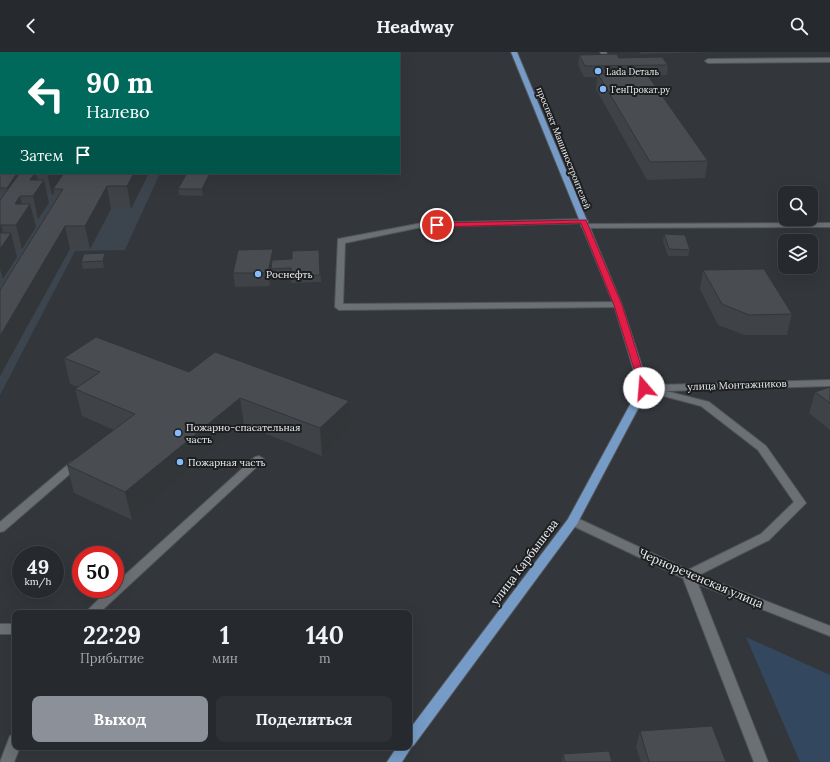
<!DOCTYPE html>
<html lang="ru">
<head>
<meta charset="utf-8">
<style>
  body { margin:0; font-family:Lora,serif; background:#2e3135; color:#f1f3f6; height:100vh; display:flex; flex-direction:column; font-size:15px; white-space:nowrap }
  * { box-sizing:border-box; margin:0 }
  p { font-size:13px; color:#a4a6aa }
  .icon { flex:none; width:22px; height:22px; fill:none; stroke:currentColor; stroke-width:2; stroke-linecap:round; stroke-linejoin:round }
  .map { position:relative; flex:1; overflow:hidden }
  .side { position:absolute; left:12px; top:558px; width:400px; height:140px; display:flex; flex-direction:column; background:#26292d; border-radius:8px; box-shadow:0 4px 16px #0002,0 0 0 1px #424549 }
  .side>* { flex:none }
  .hud { position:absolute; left:0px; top:0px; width:400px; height:122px; box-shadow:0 4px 16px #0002,0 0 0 1px #424549; background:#00695c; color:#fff; overflow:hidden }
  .buttons { position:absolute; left:778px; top:134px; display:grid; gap:8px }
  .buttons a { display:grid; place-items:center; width:40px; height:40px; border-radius:8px; background:#26292d; box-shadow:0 4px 16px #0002,0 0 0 1px #424549; font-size:20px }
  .speed { position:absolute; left:12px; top:494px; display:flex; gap:8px; font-size:20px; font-weight:700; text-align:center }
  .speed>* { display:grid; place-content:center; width:52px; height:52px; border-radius:50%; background:#26292d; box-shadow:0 4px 16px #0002,0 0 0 1px #424549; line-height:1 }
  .speed small { font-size:10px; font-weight:400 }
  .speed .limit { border:6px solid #d22; background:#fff; color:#111 }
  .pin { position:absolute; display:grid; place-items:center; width:34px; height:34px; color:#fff; margin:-17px; border:2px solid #fff; border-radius:50%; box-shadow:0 1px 4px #0007 }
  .me { position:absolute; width:44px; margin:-22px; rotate:342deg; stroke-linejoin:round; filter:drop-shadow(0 0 3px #0008) }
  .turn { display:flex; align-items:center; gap:14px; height:84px; padding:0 20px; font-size:18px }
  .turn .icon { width:52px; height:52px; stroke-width:2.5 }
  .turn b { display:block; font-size:28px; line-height:34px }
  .then { display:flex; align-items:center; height:38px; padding:0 20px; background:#0003; gap:8px; font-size:15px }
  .eta { display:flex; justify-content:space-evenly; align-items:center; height:68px; text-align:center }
  .eta b { font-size:24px; font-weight:700; line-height:28px }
  .action { display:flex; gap:8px; margin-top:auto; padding:8px 20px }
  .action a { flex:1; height:46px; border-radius:8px; background:#8c9099; color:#fff; font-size:16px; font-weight:700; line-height:46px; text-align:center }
  .action a+a { background:#2e3135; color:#f1f3f6 }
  header { display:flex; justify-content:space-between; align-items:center; height:52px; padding:0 20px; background:#26292d; font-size:18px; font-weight:700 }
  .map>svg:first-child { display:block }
  .built { fill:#3c444d }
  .green { fill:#33475f }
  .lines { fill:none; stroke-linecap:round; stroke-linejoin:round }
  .minor-casing { stroke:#515458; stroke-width:2 }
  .major-casing { stroke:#515458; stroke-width:2 }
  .minor { fill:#6b7075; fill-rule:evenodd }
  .major { fill:#759bc6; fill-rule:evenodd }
  .wall { fill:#3f4247 }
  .shaded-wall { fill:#333639 }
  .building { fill:#494d52; stroke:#333639 }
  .route { fill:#e11d48; stroke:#92132f }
  .poi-dot { fill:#85bbfb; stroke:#1d1e20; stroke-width:1.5 }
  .labels { text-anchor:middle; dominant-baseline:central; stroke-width:4; stroke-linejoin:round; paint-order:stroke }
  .far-poi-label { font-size:9px; fill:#eaecef; stroke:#1d1e20; text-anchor:start }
  .far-street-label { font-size:9px; fill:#eaecef; stroke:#1d1e20 }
  .poi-label { font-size:10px; fill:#eaecef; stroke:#1d1e20; text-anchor:start }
  .street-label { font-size:10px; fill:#eaecef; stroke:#1d1e20 }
  .near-street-label { font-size:12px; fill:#eaecef; stroke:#1d1e20 }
</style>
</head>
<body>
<header><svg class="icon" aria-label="back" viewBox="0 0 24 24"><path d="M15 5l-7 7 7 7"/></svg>Headway<svg class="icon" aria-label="search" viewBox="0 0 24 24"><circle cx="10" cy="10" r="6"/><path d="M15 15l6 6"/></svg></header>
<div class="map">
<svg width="830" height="710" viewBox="0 0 830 710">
  <rect width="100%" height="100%" fill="#33373c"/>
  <polygon class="built" points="0,109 1,121 160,121 125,198 75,199 0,343"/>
  <g class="green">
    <polygon points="0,0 348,0 1,1 0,107"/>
    <polygon points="746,585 830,623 830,710 800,710"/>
  </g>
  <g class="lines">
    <defs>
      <g id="minor">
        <polygon points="600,0 606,0 608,4 603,5"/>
        <polygon points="830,6 830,10 708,11 705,9 708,7"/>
        <polygon points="584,167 588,169 587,171 422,175 345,191 343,252 618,250 622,253 621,255 339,258 335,255 338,187 422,171"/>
        <polygon points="830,171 830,175 585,176 581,174 585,172"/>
        <polygon points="830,328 830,334 666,339 709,350 766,394 806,451 769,488 699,523 830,574 830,584 698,532 768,710 754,710 683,526 569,472 567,469 569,466 577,466 688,518 761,482 794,450 758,398 701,354 641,338 639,336 644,333 652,335 656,333"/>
        <polygon points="259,404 264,407 263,409 99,561 85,561 109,537 115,537 115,532 255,405"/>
        <polygon points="75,409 79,410 80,412 79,414 4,479 0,480 0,470 71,410"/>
        <rect x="0" y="572" width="15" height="10"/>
        <polygon points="15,682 15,695 20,695 14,710 0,710 10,684"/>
      </g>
      <polygon id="major" points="511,0 517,0 622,253 649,336 577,472 414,693 412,694 402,710 387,710 397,695 409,695 409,678 568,467 639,336 614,253"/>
    </defs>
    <use href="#minor" class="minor-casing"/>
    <use href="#major" class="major-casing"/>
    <use href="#minor" class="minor"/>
    <use href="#major" class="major"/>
  </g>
  <g class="wall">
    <polygon points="639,0 718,0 640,2"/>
    <polygon points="579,3 619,6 668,13 667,23 648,24 708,109 705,126 647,128 596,37 597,25 584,25 578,13"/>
    <polygon points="0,120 1,121 18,121 18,123 20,121 63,121 63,122 64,121 149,121 131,157 111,157 90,197 70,197 56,150 54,141 52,143 47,143 49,151 38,167 34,167 36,175 22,197 15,196 17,205 3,227 0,227 0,148 4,142 0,142"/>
    <polygon points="210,121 211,127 203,144 179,143 178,137"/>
    <polygon points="664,182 690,198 688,204 668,204 663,189"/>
    <polygon points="319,198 321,230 291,231 291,223 272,224 272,222 270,234 235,235 233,221 274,208 292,207"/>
    <polygon points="105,201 106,208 104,216 83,217 81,210"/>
    <polygon points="703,218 792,262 787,283 744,283 718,273 700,237"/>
    <polygon points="64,306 189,320 351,376 322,404 244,373 132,468 74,441 67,413 114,378 82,364 75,337 78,335 70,332"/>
    <polygon points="830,335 830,378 809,361 815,340"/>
    <polygon points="640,679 726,710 641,710 636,695"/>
    <polygon points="563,702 612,710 562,710"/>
  </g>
  <g class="shaded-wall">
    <polygon points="17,121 18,121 19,126 9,142 7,136"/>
    <polygon points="35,121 36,121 39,135 44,128 49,151 38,167 33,144 30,128"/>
    <polygon points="47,121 63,121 64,126 53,137 54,141 52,143"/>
    <polygon points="134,121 149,121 131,157 127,134"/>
    <polygon points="210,121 211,127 203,144 202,137"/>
    <polygon points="107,134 111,157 90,197 85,174"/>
    <polygon points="20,144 24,161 30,152 36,175 22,197 16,173 15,152"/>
    <polygon points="1,173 5,189 11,181 17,205 3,227 0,217 0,174"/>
    <polygon points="65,174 70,197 0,324 0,284"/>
    <polygon points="273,197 274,211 271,217 272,222 270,234 268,221"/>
    <polygon points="105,201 106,208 104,216 103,209"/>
    <polygon points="240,346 244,373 132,468 125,440"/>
    <polygon points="349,349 351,376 322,404 320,376"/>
  </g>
  <g class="building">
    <polygon points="617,2 619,6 662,5 668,13 585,14 579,3"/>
    <polygon points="646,21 708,109 650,110 598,22"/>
    <polygon points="0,120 1,120 1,121 17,121 7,136 0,136"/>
    <polygon points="20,121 35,121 30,128 44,128 33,144 20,144 15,152 30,152 16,173 1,173 0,174 0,148"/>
    <polygon points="64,121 134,121 127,134 107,134 85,174 65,174 0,284 0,238 63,137 53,137"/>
    <polygon points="187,121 210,121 202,137 178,137"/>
    <polygon points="0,181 11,181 0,197"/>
    <polygon points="664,182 685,183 690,198 669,197"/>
    <polygon points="273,197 268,221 233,221 238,198"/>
    <polygon points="319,198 320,223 291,224 291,216 271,217 272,208 292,207 292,199"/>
    <polygon points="105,201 103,209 81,210 84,202"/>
    <polygon points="764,217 792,262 749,263 722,252 703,218"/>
    <polygon points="96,285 189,320 215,300 349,349 320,376 240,346 125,440 67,413 135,362 75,337 100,320 64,306"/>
    <polygon points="830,335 830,351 815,340"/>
    <polygon points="712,674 726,710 649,710 640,679"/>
    <polygon points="609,699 612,710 565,710 563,702"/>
  </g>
  <polygon class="route" points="586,168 622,253 648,336 647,338 644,339 640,336 614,253 581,171 437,175 433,173 437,171"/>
  <g class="poi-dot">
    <circle cx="598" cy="19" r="4"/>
    <circle cx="603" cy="37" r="4"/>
    <circle cx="258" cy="222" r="4"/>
    <circle cx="178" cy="381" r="4"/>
    <circle cx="180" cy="410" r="4"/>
  </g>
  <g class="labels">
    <g class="far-poi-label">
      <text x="606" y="19">Lada Dеталь</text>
      <text x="611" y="37">ГенПрокат.ру</text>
    </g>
    <g class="far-street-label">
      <text transform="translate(564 96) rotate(68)">проспект Машиностроителей</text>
    </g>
    <g class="poi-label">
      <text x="266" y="222">Роснефть</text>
      <text x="186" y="375">Пожарно-спасательная<tspan x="186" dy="12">часть</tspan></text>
      <text x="188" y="410">Пожарная часть</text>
    </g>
    <g class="street-label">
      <text transform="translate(737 333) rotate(-2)">улица Монтажников</text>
    </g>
    <g class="near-street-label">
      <text transform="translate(524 510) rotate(-53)">улица Карбышева</text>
      <text transform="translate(701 526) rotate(23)">Чернореченская улица</text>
    </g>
  </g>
</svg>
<div class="buttons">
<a><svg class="icon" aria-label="search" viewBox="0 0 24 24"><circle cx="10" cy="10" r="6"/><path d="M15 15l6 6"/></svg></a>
<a><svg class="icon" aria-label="layers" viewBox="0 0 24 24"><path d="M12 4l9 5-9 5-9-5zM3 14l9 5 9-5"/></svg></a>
</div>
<div class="speed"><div>49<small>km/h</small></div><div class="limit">50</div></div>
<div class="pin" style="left:437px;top:173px;background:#d93025"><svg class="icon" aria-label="arrive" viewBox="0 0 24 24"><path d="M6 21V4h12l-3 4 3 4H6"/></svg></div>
<svg class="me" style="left:644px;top:336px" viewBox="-20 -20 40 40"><circle r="19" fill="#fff"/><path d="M0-13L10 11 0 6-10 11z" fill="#e11d48"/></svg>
<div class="hud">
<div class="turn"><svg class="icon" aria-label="left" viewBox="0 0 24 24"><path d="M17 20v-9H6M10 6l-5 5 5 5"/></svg><div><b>90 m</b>Налево</div></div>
<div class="then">Затем<svg class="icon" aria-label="arrive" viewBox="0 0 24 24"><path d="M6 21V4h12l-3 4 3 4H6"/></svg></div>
</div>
<section class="side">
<div class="eta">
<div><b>22:29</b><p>Прибытие</p></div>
<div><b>1</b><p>мин</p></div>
<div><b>140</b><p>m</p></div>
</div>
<div class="action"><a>Выход</a><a>Поделиться</a></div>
</section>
</div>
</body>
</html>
